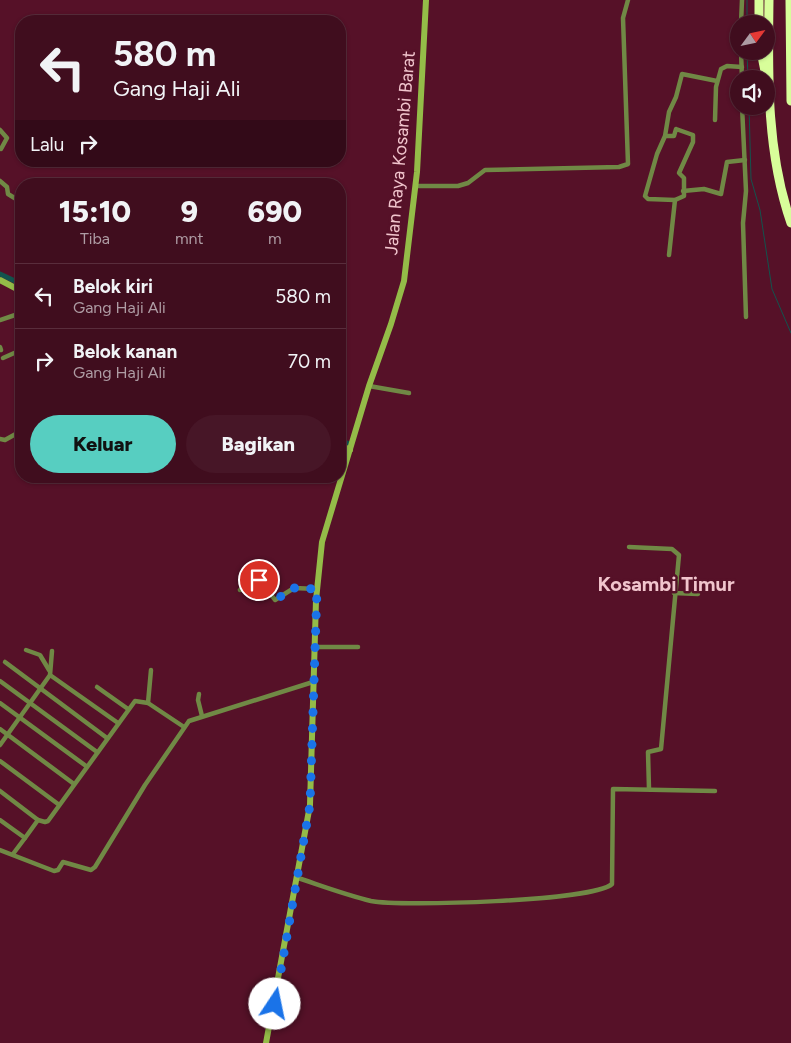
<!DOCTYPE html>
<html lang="id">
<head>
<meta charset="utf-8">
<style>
  body { margin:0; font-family:Figtree,sans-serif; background:#471627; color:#f1f3f6; height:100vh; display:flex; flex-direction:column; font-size:19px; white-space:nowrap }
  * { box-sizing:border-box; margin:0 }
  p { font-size:16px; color:#ae9ca4 }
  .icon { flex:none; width:28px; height:28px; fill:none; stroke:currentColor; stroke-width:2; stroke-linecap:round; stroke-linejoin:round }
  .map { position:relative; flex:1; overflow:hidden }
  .details { position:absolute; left:15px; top:178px; width:331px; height:305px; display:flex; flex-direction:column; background:#400d1e; border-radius:20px; box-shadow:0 1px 4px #0004,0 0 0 1px #592d3c }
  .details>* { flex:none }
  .banner { position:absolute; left:15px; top:15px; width:331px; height:152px; border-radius:20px; box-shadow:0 1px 4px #0004,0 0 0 1px #592d3c; background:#400d1e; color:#f1f3f6; overflow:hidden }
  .needle { width:32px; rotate:57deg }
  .controls { position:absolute; left:730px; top:15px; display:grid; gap:10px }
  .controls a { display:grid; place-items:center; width:45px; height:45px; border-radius:50%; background:#400d1e; box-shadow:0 1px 4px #0004,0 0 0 1px #592d3c; font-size:25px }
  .pin { position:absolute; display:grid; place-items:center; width:42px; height:42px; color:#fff; margin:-21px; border:2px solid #fff; border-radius:50%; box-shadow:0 1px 5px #0007 }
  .me { position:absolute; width:55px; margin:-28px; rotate:11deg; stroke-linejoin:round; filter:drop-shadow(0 0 4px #0008) }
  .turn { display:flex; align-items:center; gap:18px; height:105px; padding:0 15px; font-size:22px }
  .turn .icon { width:65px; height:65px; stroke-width:2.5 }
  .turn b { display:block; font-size:35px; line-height:42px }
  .then { display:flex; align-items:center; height:48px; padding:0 15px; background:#0003; gap:10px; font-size:19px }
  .eta { display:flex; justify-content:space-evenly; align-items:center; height:85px; text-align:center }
  .eta b { font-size:30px; font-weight:800; line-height:35px }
  .action { display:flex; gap:10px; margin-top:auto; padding:10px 15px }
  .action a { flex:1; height:58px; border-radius:30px; background:#57cec1; color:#111; font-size:20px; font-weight:800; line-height:58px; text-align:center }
  .action a+a { background:#471627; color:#f1f3f6 }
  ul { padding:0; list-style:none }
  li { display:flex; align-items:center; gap:15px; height:65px; padding:0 15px; border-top:1px solid #592d3c }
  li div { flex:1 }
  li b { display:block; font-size:19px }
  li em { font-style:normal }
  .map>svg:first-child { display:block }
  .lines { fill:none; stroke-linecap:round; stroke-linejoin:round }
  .stream { stroke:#12544e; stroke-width:1 }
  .canal { stroke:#12544e; stroke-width:5 }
  .street { stroke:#708945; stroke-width:4.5 }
  .secondary { stroke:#94bc48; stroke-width:6 }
  .highway { stroke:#d8fe9a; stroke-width:9 }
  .route { stroke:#1a73e8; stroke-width:9; stroke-dasharray:0 16.2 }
  .labels { text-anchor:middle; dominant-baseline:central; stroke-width:5; stroke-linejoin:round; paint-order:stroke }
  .street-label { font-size:18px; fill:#f1c5cd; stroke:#561128 }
  .quarter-label { font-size:20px; font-weight:bold; fill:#f1c5cd; stroke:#561128 }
</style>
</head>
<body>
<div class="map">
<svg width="791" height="1043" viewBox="0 0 791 1043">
  <rect width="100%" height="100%" fill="#561128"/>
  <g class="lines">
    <g class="stream">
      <polyline points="747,0 747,24"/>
      <polyline points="747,51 748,79"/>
      <polyline points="749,106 751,179 760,210 772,289 791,333"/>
    </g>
    <g class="canal">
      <polyline points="0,274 17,282"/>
      <polyline points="340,440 347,443"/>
    </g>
    <g class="street">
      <polyline points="741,24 742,0"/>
      <polyline points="741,51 742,79"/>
      <polyline points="742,106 746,191 743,223 746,317"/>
      <polyline points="715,120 716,87 721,69 727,66 742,67"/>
      <polyline points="0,130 7,138 1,149"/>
      <polyline points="665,136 674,136 676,129 693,135 693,142 679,173 684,178 684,196 675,200 648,199 645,196 657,154 665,136 669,112 676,97 682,74 717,81"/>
      <polyline points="0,181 7,187 8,194 21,202"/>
      <polyline points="416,186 458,186 468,183 485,170 619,167 628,164 623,18 628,0"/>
      <polyline points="683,191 704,189 721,194 727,162 745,160"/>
      <polyline points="669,255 675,200"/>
      <polyline points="16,288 21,258"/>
      <polyline points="0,320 21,313"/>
      <polyline points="0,347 1,350"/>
      <polyline points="3,358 21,350"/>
      <polyline points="369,386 409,393"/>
      <polyline points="0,439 5,440 21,431"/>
      <polyline points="629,547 672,549 679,555 661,749 648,752 649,789"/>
      <polyline points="240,590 260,580 275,600 294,588 317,589"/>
      <polyline points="674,593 698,594"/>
      <polyline points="314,647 358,647"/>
      <polyline points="26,650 40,655 49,670"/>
      <polyline points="5,662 107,738"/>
      <polyline points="50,675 118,723"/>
      <polyline points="0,681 97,752"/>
      <polyline points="97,687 128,709"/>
      <polyline points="199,694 198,700 202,716"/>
      <polyline points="0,703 86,766"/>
      <polyline points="148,703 151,670"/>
      <polyline points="0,729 74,784"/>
      <polyline points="0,745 50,675 52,651"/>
      <polyline points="0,761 58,804"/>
      <polyline points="0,791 38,820 25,838 0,820"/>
      <polyline points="38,820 45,822 48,821 135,701 148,703 184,727"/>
      <polyline points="0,850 54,871 58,870 63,862 91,870 95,867 145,785 189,721 313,682"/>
      <polyline points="13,854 25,838"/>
      <path d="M298,878C322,886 346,895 371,901C400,907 594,901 612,884L613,789L715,791"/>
    </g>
    <g class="secondary">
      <polyline points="0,280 21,291"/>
      <polyline points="340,445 350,450"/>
      <polyline points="266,1043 310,805 316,600 322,542 369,386 391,324 404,281 417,172 426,0"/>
    </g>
    <g class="highway">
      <polyline points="759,0 759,24"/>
      <path d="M769,0C768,74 766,151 791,223"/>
      <polyline points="790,0 791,101"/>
      <polyline points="761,51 765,71"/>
    </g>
  </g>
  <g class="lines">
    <polyline class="route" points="259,580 275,600 294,588 317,589 310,805 275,1004"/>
  </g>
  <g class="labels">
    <g class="street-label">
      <text transform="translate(400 153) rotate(-85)">Jalan Raya Kosambi Barat</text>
    </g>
    <g class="quarter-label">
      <text x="666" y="584">Kosambi Timur</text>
    </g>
  </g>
</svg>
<div class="controls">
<a><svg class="needle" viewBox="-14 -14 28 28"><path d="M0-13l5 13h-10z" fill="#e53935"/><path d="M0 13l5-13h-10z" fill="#ae9ca4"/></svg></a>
<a><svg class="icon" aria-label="sound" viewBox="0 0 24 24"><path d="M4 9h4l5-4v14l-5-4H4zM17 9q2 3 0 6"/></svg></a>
</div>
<div class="pin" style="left:259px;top:580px;background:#d93025"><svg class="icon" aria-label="arrive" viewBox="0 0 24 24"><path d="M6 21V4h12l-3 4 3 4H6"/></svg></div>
<svg class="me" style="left:275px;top:1004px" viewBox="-20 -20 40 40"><circle r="19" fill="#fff"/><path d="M0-13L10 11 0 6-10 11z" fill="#1a73e8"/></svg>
<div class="banner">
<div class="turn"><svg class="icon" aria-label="left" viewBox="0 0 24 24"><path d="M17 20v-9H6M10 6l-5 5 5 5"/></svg><div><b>580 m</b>Gang Haji Ali</div></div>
<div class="then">Lalu<svg class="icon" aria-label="right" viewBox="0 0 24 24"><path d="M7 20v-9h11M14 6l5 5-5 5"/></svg></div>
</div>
<section class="details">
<div class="eta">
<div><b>15:10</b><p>Tiba</p></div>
<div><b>9</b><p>mnt</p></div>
<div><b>690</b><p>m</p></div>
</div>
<ul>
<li><svg class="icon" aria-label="left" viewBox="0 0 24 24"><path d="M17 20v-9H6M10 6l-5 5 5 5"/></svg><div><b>Belok kiri</b><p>Gang Haji Ali</p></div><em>580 m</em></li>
<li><svg class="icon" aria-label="right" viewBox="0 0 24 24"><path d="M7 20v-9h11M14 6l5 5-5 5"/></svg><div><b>Belok kanan</b><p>Gang Haji Ali</p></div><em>70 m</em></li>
</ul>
<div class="action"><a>Keluar</a><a>Bagikan</a></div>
</section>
</div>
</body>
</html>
